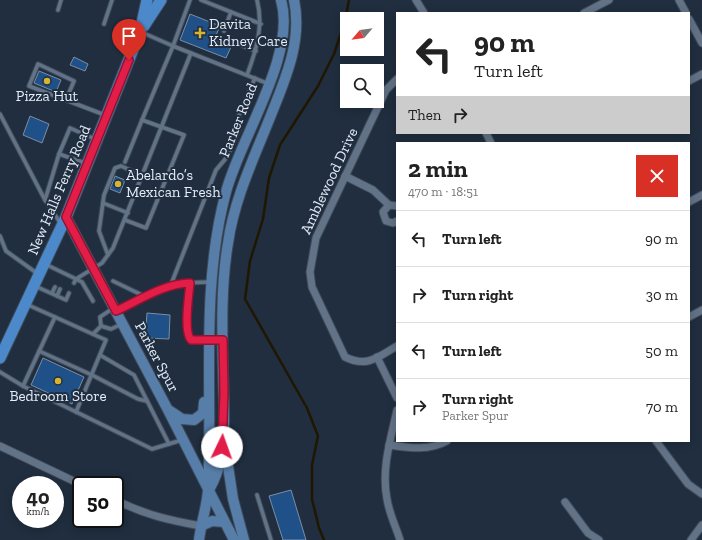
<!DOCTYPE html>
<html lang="en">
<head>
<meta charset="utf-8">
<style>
  body { margin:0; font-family:"Zilla Slab",serif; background:#f6f6f6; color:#222; height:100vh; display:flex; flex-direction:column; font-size:15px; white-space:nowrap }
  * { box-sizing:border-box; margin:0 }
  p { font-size:13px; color:#767676 }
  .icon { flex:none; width:22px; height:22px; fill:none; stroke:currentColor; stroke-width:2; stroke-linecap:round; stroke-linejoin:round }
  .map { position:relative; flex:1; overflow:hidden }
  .drawer { position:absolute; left:396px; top:142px; width:294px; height:300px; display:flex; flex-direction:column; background:#fff; border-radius:0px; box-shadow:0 2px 10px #0003 }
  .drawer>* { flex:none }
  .top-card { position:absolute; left:396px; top:12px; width:294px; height:122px; border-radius:0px; box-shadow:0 2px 10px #0003; background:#fff; color:#222; overflow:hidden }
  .needle { width:26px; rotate:242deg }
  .buttons { position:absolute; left:340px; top:12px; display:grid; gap:8px }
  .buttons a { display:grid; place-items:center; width:44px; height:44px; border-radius:0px; background:#fff; box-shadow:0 2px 10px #0003; font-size:20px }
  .speed { position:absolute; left:12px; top:476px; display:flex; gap:8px; font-size:20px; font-weight:700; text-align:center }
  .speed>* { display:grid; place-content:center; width:52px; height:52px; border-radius:50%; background:#fff; box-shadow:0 2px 10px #0003; line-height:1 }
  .speed small { font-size:10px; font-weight:400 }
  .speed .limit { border:2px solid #111; border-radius:6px; background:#fff; color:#111 }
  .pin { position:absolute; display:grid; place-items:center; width:34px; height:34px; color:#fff; margin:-41px -17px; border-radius:50% 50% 50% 0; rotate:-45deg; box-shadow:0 0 4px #0007 }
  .pin .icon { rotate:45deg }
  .me { position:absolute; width:44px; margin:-22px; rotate:3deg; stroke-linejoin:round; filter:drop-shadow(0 0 3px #0008) }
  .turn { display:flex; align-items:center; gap:14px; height:84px; padding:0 12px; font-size:18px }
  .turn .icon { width:52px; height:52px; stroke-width:2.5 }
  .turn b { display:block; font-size:28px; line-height:34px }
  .then { display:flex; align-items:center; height:38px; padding:0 12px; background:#0003; gap:8px; font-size:15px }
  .round { display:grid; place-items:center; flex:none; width:42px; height:42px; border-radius:0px; background:#f6f6f6 }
  .summary { display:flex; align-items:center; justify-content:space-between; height:68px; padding:0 12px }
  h1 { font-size:24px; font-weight:700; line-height:30px }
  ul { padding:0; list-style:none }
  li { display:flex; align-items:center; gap:12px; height:56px; padding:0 12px; border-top:1px solid #e0e0e0 }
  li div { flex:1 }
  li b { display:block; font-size:15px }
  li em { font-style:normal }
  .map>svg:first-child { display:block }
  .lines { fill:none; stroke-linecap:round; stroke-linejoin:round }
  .stream { stroke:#1f1700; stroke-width:2.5 }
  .building { fill:#1f5188; stroke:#7c8da2 }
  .lane-casing { stroke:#3e4a59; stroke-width:5.5 }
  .street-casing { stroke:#3e4a59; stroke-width:9 }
  .secondary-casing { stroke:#3e4a59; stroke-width:12 }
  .primary-casing { stroke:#3e4a59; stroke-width:13 }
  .lane { stroke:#637387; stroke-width:3.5 }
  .street { stroke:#637387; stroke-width:7 }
  .secondary { stroke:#577ea9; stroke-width:10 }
  .primary { stroke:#4c89cb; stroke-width:11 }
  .route-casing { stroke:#92132f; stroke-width:10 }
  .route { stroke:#e11d48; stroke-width:7 }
  .poi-dot { fill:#d8b434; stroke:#202e3f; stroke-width:1.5 }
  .labels { text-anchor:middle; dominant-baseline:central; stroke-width:4; stroke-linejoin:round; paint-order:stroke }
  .poi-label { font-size:15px; fill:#e4edf9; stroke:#202e3f; text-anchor:start }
  .street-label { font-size:15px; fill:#e4edf9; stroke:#202e3f }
</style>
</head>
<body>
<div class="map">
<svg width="702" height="540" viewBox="0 0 702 540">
  <rect width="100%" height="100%" fill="#202e3f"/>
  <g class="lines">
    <polyline class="stream" points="324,540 319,528 312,499 312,465 318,436 307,408 245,299 250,261 263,219 269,178 280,145 318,86 334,54 345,21 349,0"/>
  </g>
  <g class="building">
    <polygon points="190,14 220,26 214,40 231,47 226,58 180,40"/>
    <polygon points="74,57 88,64 85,71 70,65"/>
    <polygon points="39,71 61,80 56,92 34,83"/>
    <polygon points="30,116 49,124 42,143 23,135"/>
    <polygon points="115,176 125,180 120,193 110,189"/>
    <polygon points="147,313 170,315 169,339 145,338"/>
    <polygon points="43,358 84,377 72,404 31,385"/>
    <polygon points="291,490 306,540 283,540 269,496"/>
  </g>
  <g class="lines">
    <defs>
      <g id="lane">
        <polyline points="201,0 261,24"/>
        <polyline points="58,10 61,0"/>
        <polyline points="104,24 112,0"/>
        <polyline points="224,31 231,12"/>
        <polyline points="141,32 173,46 190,0"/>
        <polyline points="230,41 256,51"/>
        <path d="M247,75C256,51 264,26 257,0"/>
        <polyline points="66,100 74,81 38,64 29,86 105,115"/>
        <polyline points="0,114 45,200"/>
        <polyline points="59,154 45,200 61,224"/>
        <polyline points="125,162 142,120"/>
        <polyline points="85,163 59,154 70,128 95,139"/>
        <polyline points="103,203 128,213"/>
        <polyline points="125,220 146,228 184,135 142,120 173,46 269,84"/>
        <polyline points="0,236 6,251 38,274"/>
        <polyline points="108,255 99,231 104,195 115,168 121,166 143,176"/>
        <polyline points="45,264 76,279 102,263 113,248 191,53"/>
        <polyline points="113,281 146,297"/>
        <polyline points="74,283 76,279 82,282 93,301"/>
        <polyline points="190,283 187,329 188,337 191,340 222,340"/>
        <polyline points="35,286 66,300 69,293"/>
        <polyline points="170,287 181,283 210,282"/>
        <polyline points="52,293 55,287"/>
        <polyline points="57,296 60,289"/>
        <polyline points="26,304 106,340 76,412"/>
        <polyline points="117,311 170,287 216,170 227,157 239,130 239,115 255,78"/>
        <polyline points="101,326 111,329 122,324"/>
        <polyline points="93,334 101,326 100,317 112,309"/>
        <polyline points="39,351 92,375 138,399 147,401"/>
        <polyline points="100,355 134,375 169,444"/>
        <polyline points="0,372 23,386 152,449 182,440"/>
        <polyline points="23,386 55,317"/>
        <polyline points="257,495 271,540"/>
      </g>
      <g id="street">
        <polyline points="416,0 424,13"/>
        <polyline points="679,0 686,13"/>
        <polyline points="584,13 609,0"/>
        <polyline points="689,19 702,43"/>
        <path d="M397,79L386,90L316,238L310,272L312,287L345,357C367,368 378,357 397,346"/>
        <polyline points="689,81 702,74"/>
        <polyline points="486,133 491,143"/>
        <polyline points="345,176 373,190 389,205"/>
        <polyline points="689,202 702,195"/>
        <polyline points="397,206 389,205 383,212 386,221 393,223 397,221"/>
        <polyline points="689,317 702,310"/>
        <polyline points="377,357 397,398"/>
        <path d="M397,410C391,438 381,469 387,499C389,513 396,527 400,540"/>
        <polyline points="656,441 688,484 702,494"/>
        <path d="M389,445C410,448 428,451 447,441"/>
        <polyline points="0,446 82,485"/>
        <path d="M115,500C146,515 168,520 201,526"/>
        <polyline points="565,502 588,533 599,540"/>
        <polyline points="691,540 702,525"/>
      </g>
      <g id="secondary">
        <polyline points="66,217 168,410 234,540"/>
        <polyline points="170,411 182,419 194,420 203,413 204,402"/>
        <polyline points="225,446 233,499 244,540"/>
        <path d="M208,491C229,460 224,406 223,370C222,328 221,284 228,243C234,200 253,160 269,120C284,82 303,42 294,0"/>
        <polyline points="201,526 212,521 224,522"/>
        <path d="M199,540C201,523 207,506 208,490C213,391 200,288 226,192C240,138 297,55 281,0"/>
      </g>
      <g id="primary">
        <polyline points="144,26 161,0"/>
        <polyline points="0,358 66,217 140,32 147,0"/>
      </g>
    </defs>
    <use href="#lane" class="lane-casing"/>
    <use href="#street" class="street-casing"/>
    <use href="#secondary" class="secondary-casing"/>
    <use href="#primary" class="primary-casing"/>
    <use href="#lane" class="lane"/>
    <use href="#street" class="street"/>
    <use href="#secondary" class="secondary"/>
    <use href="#primary" class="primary"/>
  </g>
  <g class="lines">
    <defs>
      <path id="route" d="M129,60L66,217L116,311C138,301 165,283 190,283C189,295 183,331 191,340H223L224,393L222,447"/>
    </defs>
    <use href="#route" class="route-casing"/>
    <use href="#route" class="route"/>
  </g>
  <g class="poi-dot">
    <path d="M198 27h4v4h4v4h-4v4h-4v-4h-4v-4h4z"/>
    <circle cx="47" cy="81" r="4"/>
    <circle cx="118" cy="184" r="4"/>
    <circle cx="58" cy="381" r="4"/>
  </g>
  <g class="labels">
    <g class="poi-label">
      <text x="209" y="24">Davita<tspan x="209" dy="17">Kidney Care</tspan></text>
      <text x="47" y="96" text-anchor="middle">Pizza Hut</text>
      <text x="126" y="175">Abelardo’s<tspan x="126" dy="17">Mexican Fresh</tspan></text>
      <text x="58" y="396" text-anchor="middle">Bedroom Store</text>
    </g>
    <g class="street-label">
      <text transform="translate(238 120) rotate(-68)">Parker Road</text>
      <text transform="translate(329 181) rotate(-65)">Amblewood Drive</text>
      <text transform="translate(59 190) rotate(-67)">New Halls Ferry Road</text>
      <text transform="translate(157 357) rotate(62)">Parker Spur</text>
    </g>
  </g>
</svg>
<div class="buttons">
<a><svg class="needle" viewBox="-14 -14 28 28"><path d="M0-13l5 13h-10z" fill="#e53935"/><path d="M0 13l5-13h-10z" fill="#767676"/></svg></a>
<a><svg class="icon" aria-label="search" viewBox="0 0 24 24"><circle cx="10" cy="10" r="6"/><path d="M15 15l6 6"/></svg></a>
</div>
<div class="speed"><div>40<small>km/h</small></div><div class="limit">50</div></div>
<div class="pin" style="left:129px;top:60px;background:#d93025"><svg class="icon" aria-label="arrive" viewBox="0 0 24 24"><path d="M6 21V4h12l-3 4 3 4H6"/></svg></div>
<svg class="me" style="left:222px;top:447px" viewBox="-20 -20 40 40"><circle r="19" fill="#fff"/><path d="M0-13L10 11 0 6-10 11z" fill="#e11d48"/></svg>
<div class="top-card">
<div class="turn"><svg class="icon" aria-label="left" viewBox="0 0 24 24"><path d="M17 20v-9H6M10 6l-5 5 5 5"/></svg><div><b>90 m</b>Turn left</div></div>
<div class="then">Then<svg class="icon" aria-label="right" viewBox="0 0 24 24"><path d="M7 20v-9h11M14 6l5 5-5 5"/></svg></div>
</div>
<section class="drawer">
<div class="summary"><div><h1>2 min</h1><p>470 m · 18:51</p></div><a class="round" style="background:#d93025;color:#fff"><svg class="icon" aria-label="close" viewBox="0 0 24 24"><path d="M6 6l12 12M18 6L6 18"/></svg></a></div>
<ul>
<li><svg class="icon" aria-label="left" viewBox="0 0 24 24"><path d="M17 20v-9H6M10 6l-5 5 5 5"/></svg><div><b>Turn left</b></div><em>90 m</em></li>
<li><svg class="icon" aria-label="right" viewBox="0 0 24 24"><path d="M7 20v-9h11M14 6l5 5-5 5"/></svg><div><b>Turn right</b></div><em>30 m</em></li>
<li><svg class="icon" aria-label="left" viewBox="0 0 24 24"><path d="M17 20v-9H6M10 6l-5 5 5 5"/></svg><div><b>Turn left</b></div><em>50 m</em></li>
<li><svg class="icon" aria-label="right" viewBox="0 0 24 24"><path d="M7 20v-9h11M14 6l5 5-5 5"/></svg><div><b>Turn right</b><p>Parker Spur</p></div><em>70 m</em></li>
</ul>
</section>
</div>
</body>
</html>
